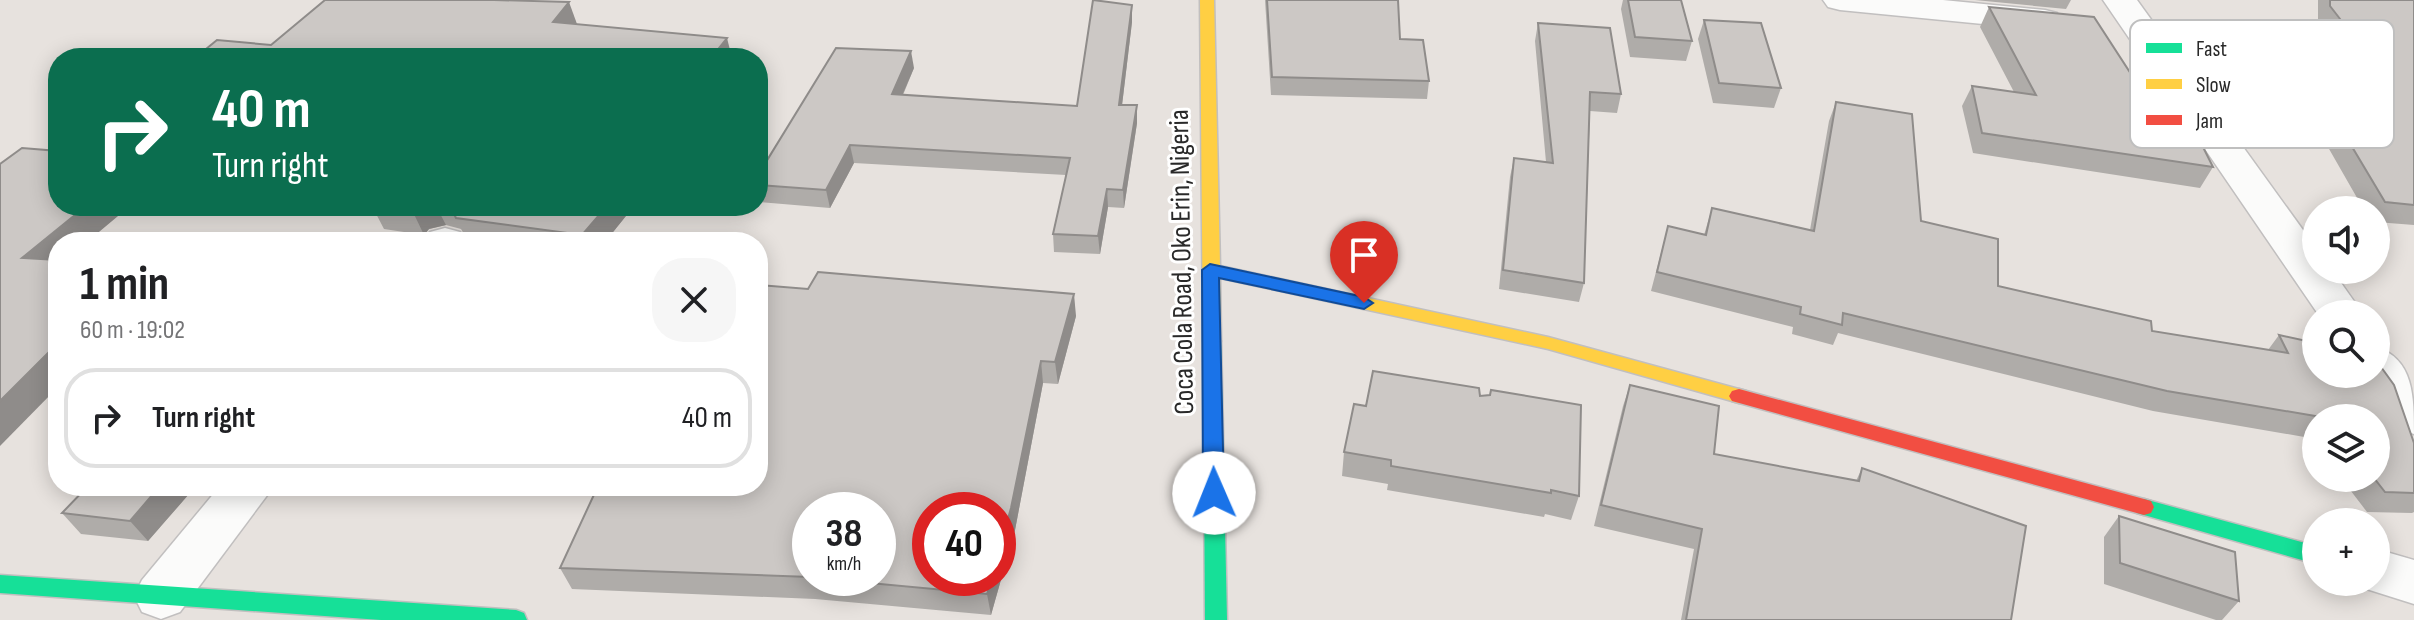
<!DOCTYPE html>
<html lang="en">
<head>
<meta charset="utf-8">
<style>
  body { margin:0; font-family:"Sofia Sans Condensed",sans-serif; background:#f6f6f6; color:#202124; height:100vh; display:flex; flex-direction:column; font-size:30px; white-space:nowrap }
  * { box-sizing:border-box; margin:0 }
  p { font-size:26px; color:#757577 }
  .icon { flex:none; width:44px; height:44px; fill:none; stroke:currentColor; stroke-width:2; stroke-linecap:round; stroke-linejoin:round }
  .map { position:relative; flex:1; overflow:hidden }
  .drawer { position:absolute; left:48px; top:232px; width:720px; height:264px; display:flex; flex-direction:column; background:#fff; border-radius:32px; box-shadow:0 4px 20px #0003 }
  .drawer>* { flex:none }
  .hud { position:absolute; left:48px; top:48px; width:720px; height:168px; border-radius:32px; box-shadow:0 4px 20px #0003; background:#0b6e4f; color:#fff; overflow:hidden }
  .tools { position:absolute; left:2302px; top:196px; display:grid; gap:16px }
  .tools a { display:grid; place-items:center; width:88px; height:88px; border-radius:50%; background:#fff; box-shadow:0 4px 20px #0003; font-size:40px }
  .speed { position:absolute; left:792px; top:492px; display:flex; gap:16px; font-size:40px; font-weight:700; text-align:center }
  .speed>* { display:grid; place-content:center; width:104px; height:104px; border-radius:50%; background:#fff; box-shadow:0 4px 20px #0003; line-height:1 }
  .speed small { font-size:20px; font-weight:400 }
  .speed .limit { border:12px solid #d22; background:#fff; color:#111 }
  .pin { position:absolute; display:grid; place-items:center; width:68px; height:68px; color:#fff; margin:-82px -34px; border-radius:50% 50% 50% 0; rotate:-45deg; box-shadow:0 0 8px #0007 }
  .pin .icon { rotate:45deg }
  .me { position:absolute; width:88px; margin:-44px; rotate:359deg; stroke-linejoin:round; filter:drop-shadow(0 0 6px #0008) }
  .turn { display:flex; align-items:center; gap:28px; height:168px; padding:0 32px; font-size:36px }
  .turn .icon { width:104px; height:104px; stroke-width:2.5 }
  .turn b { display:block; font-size:56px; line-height:68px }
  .round { display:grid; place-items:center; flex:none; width:84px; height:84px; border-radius:32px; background:#f6f6f6 }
  .summary { display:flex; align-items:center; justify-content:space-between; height:136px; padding:0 32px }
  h1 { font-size:48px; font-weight:700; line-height:60px }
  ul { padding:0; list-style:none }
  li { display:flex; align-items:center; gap:24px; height:100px; margin:0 16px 12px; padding:0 16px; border:4px solid #e0e0e0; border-radius:32px }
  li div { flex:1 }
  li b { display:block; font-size:30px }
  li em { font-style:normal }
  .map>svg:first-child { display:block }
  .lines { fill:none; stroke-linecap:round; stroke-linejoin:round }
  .street-casing { stroke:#c1bfbf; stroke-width:3 }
  .fast-casing { stroke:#c1bfbf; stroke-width:3 }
  .slow-casing { stroke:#c1bfbf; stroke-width:3 }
  .jam-casing { stroke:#c1bfbf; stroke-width:3 }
  .street { fill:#fbfbfa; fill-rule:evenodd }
  .fast { fill:#16e098; fill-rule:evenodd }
  .slow { fill:#ffcf43; fill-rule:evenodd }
  .jam { fill:#f24e42; fill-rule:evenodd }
  .wall { fill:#afaca9 }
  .shaded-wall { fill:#8f8c8a }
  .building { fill:#ccc8c5; stroke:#8f8c8a; stroke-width:2 }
  .route { fill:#1a73e8; stroke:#114b97; stroke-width:2 }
  .labels { text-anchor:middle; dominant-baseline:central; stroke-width:6; stroke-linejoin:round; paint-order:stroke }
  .street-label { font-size:28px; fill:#292929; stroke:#fff }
  .key { fill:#fff; stroke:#bfbfbf; stroke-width:2 }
  .key-label { font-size:22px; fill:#292929 }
</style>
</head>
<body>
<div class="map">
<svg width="2414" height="620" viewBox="0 0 2414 620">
  <rect width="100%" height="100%" fill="#e7e2de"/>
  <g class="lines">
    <defs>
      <g id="street">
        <polygon points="1823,0 1943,0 2045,10 2057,13 2062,20 2057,27 2045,30 1840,10 1828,7"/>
        <polygon points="2103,0 2137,0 2316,248 2316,270 2332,270 2363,314 2318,314"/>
        <polygon points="445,228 460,232 465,242 423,242 430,232"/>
        <path d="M2376,347C2414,359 2414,397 2414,434L2397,428L2359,374H2376Z"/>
        <polygon points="220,486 274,486 180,612 161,619 142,612 134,596 142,580"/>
        <polygon points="2376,549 2414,560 2414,604 2357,586 2355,582 2376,582"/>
      </g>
      <g id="fast">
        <polygon points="1212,335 1221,341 1227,620 1205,620 1203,341"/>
        <polygon points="2144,499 2316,546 2316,564 2137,513 2134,507 2137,501"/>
        <polygon points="0,575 516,610 524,613 527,620 381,620 0,593"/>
      </g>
      <polygon id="slow" points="1200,0 1214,0 1220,266 1548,337 1746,391 1749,396 1746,401 1739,403 1548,349 1220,278 1221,341 1219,346 1205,346 1203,341"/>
      <polygon id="jam" points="1739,389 2144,499 2151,501 2154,507 2151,513 2144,515 1732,401 1729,396 1732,391"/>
    </defs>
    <use href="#street" class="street-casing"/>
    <use href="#fast" class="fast-casing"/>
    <use href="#slow" class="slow-casing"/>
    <use href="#jam" class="jam-casing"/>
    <use href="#street" class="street"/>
    <use href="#fast" class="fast"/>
    <use href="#slow" class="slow"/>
    <use href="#jam" class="jam"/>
  </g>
  <g class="wall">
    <polygon points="1265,0 1398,0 1400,39 1429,81 1427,99 1271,95"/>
    <polygon points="1623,0 1681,0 1692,41 1686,61 1630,57 1621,9"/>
    <polygon points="1975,0 2071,0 2066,9"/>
    <polygon points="2318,0 2414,0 2414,225 2376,222 2376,210 2364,210 2293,86 2305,68 2354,71 2318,24"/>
    <polygon points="1132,5 1132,22 1122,105 1137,123 1124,208 1108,207 1100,254 1054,252 1053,234 1066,175 854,163 830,208 758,202 758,175 914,68 903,95 1077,106"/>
    <polygon points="1989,7 2157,114 2213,167 2200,188 1973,153 1962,106 1972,86 2014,92 1980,27"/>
    <polygon points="1704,20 1781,88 1774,108 1713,103 1698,39"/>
    <polygon points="1538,23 1621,94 1617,113 1590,111 1584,283 1579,302 1499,289 1510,177 1514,158 1546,162 1535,41"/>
    <polygon points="1836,102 1921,221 1998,286 2152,331 2268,350 2279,335 2414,443 2414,512 2412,513 2367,512 2341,478 2376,478 2376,418 2316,418 2316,445 2310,438 2153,411 1838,333 1833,345 1792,334 1793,327 1651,291 1668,226 1704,235 1712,208 1810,230 1829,121"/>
    <polygon points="372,206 634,206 605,242 476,242 468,241 461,229 446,225 429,229 424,235 384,229"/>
    <polygon points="1076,316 1058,384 1043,383 1015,530 991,615 815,599 572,589 560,568"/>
    <polygon points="1630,385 1714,454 1856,481 1862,468 2011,620 1681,620 1694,549 1594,526 1623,406"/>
    <polygon points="1480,396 1579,496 1571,520 1545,514 1544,517 1387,490 1388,484 1342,476 1344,452 1366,406"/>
    <polygon points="196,486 148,541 81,534 62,513"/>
    <polygon points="2119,516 2239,601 2222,620 2216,620 2104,584 2104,537"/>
  </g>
  <g class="shaded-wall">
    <polygon points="569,2 577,24 553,22"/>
    <polygon points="1132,5 1132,22 1120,122 1119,105"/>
    <polygon points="727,38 732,58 711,58"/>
    <polygon points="911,51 914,68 895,112 892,94"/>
    <polygon points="1137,105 1137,123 1124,208 1123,190"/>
    <polygon points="850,145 854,163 830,208 826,190"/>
    <polygon points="1107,189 1108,207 1100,254 1098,236"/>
    <polygon points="86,206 130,206 87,242 58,242 58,267 22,258"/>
    <polygon points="417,206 436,206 446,225 429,229 424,235 413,212"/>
    <polygon points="607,206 634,206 605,242 585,242 582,235"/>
    <polygon points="1074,294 1076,316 1058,384 1055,362"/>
    <polygon points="56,345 58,347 58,387 0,446 0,401"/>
    <polygon points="1041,361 1043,383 1015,530 991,615 987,594 992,578 998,578 998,555"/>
    <polygon points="160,486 196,486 148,541 130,521"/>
  </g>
  <g class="building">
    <polygon points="325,0 494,0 569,2 553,22 727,38 711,58 195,58 217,40 271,45"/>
    <polygon points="1093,0 1132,5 1119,105 1137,105 1123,190 1107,189 1098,236 1053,234 1070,158 850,145 826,190 758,185 758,175 836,48 911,51 892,94 1077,106"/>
    <polygon points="1267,0 1398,0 1400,39 1423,40 1429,81 1272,77"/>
    <polygon points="1628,0 1681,0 1692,41 1635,37"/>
    <polygon points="2330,0 2414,0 2414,205 2385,202 2305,68 2382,73 2330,6"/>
    <polygon points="1989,7 2094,17 2157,114 2188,117 2213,167 1982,133 1972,86 2036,95"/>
    <polygon points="1704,20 1761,23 1781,88 1719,83"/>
    <polygon points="1538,23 1610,28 1621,94 1590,92 1584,283 1503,270 1514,158 1553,163"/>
    <polygon points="1836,102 1912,114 1921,221 1998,239 1998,286 2151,321 2152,331 2288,353 2279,335 2316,343 2316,374 2376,374 2376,360 2394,385 2414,443 2414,493 2385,492 2374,478 2376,478 2376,418 2327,418 2167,391 1843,313 1842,325 1800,314 1801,307 1657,272 1668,226 1706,235 1712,208 1814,231"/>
    <polygon points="22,148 58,151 58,206 86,206 22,258 58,260 58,345 56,345 0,401 0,164"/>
    <polygon points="373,206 418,206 413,212"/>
    <polygon points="450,206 449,206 607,206 582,235 456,218"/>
    <polygon points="818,272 1074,294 1055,362 1041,361 1011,508 998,555 998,510 930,510 930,578 992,578 987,594 816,578 878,578 878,510 810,510 810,577 560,568 598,486 758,486 758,285 808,289"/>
    <polygon points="1373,371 1479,388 1480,396 1490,395 1491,390 1581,405 1579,496 1551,490 1551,493 1391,466 1391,460 1344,452 1354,404 1366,406"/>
    <polygon points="1630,385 1719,406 1714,454 1859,481 1862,468 2026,526 2011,620 1686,620 1702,529 1601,505"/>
    <polygon points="88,486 160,486 130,521 62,513"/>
    <polygon points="2119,516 2235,552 2239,601 2120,563"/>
  </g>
  <polygon class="route" points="1210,264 1364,297 1373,303 1364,309 1219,278 1224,493 1214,501 1203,493 1202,270"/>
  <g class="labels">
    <g class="street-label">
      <text transform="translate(1182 262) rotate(-91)">Coca Cola Road, Oko Erin, Nigeria</text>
    </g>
  </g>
  <rect x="2130" y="20" width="264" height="128" rx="12" class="key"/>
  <rect x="2146" y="43" width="36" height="10" fill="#16e098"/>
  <rect x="2146" y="79" width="36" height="10" fill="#ffcf43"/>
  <rect x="2146" y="115" width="36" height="10" fill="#f24e42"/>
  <g class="key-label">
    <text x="2196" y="56">Fast</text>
    <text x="2196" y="92">Slow</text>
    <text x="2196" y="128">Jam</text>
  </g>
</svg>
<div class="tools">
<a><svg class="icon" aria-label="sound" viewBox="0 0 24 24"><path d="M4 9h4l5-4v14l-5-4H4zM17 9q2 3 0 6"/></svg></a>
<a><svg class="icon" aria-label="search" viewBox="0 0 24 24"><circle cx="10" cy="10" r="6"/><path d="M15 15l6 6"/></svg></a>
<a><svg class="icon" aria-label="layers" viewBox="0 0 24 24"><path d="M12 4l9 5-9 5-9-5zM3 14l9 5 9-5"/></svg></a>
<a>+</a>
</div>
<div class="speed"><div>38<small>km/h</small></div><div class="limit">40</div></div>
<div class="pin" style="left:1364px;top:303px;background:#d93025"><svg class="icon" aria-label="arrive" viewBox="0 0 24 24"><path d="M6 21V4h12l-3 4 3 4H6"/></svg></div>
<svg class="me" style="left:1214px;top:493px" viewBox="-20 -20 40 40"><circle r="19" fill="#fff"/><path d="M0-13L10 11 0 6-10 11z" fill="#1a73e8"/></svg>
<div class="hud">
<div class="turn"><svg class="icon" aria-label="right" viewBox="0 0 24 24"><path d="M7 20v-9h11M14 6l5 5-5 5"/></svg><div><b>40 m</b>Turn right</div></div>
</div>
<section class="drawer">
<div class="summary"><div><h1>1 min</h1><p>60 m · 19:02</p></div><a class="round"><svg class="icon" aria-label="close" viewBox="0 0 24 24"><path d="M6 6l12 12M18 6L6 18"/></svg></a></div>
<ul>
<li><svg class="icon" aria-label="right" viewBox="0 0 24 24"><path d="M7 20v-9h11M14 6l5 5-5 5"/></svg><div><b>Turn right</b></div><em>40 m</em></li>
</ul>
</section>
</div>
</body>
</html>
